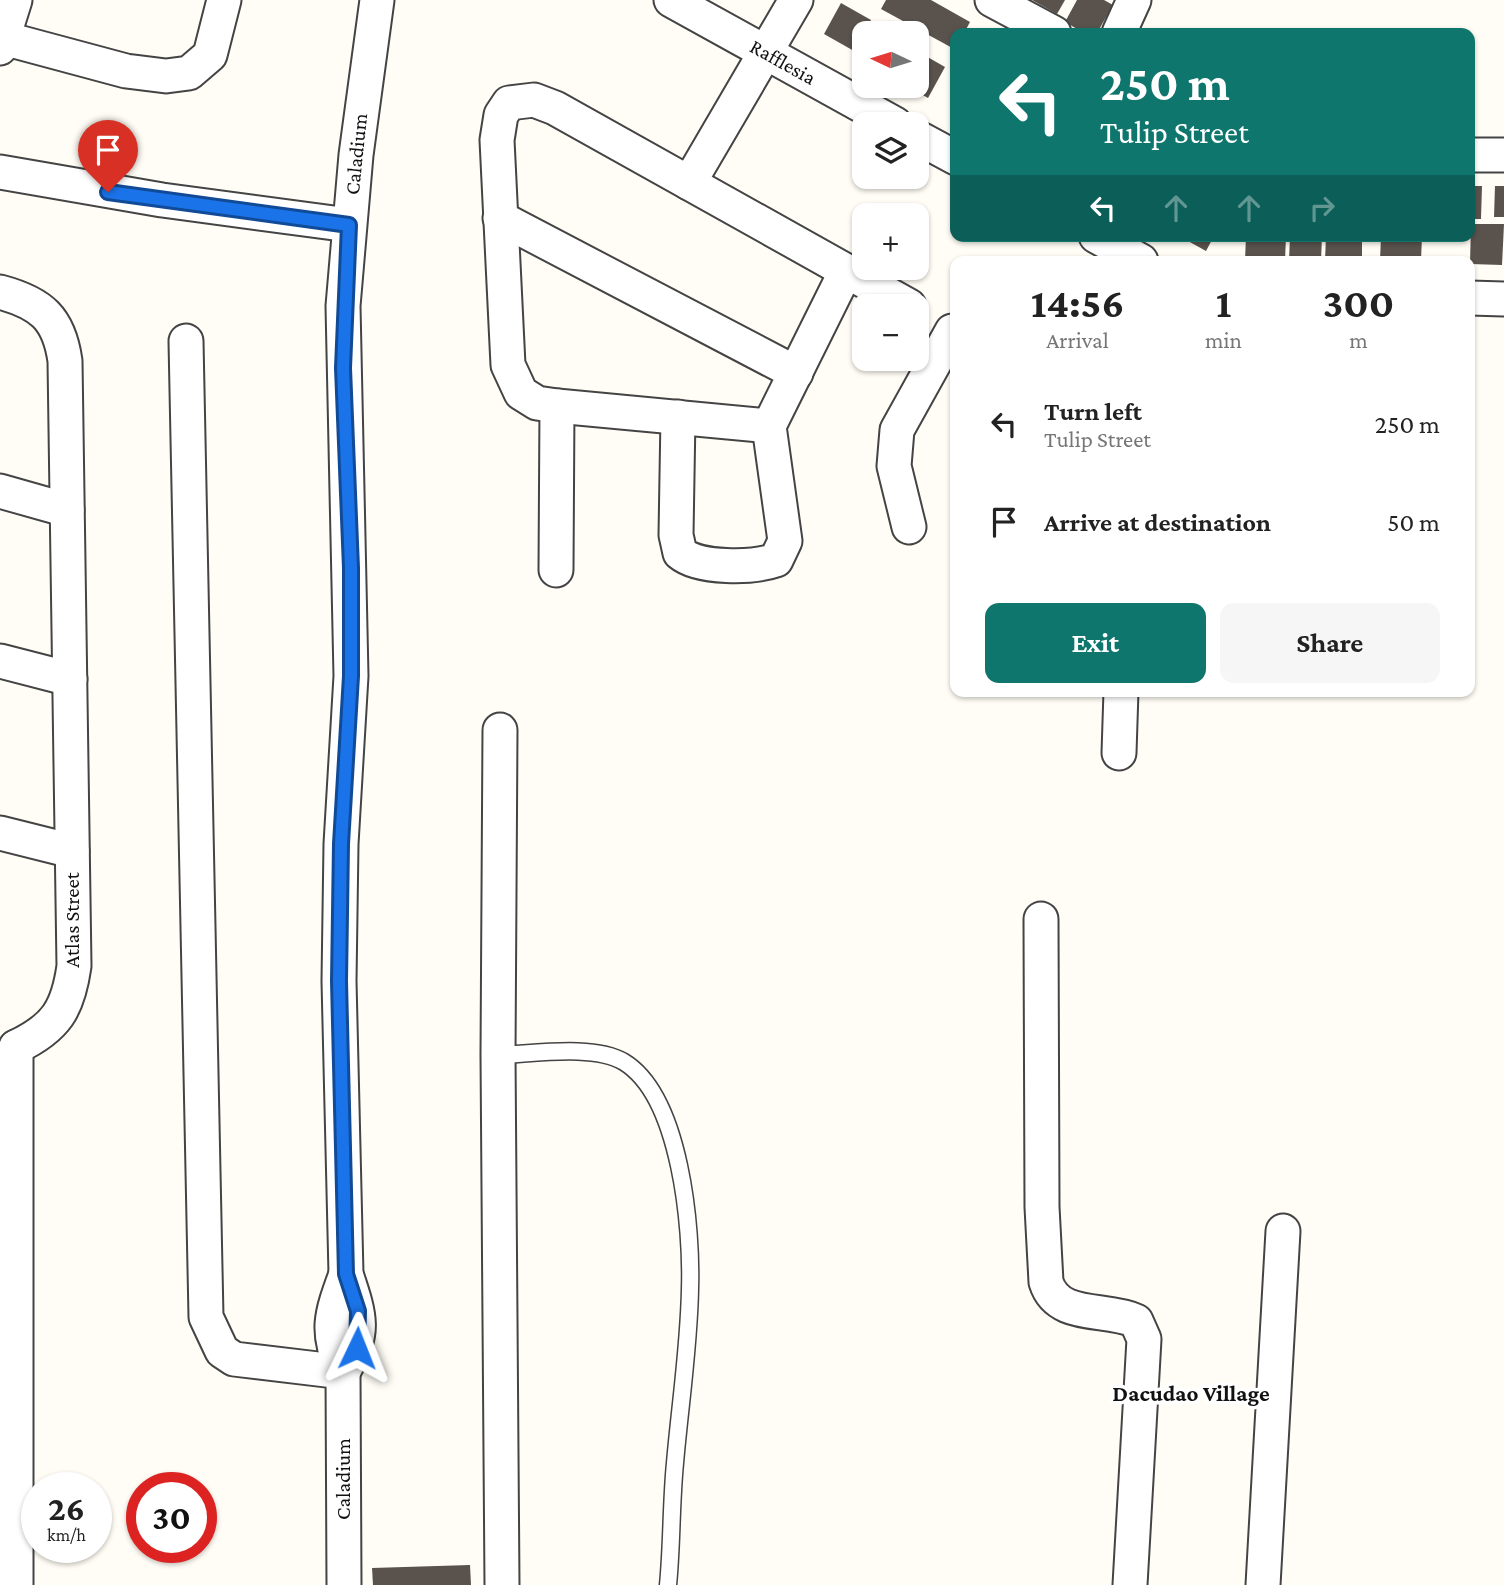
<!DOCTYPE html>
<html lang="en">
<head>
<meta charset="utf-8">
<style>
  body { margin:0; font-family:"Crimson Pro",serif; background:#f6f6f6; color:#222; height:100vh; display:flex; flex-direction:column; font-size:26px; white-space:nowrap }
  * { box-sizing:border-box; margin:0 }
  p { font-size:23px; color:#767676 }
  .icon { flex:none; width:38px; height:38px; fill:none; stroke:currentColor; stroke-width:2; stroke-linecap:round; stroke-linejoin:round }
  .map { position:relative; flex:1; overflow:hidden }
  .side { position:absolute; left:950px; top:256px; width:525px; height:441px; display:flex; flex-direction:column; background:#fff; border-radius:14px; box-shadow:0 2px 5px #0004 }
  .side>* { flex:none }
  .top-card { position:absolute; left:950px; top:28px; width:525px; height:214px; border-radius:14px; box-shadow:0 2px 5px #0004; background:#0f766e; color:#fff; overflow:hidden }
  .needle { width:46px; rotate:274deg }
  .fabs { position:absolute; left:852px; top:21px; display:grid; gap:14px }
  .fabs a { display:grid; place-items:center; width:77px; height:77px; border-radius:14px; background:#fff; box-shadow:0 2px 5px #0004; font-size:35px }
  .speed { position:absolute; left:21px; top:1472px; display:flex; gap:14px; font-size:35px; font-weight:700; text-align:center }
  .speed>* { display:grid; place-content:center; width:91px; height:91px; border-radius:50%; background:#fff; box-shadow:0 2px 5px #0004; line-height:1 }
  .speed small { font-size:18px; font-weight:400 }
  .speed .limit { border:10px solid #d22; background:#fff; color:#111 }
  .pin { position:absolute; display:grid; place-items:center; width:60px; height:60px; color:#fff; margin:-72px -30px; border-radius:50% 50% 50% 0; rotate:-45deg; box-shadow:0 0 7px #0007 }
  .pin .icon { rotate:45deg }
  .me { position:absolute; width:77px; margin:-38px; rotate:2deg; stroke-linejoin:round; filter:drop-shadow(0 0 5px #0008) }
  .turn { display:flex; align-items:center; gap:24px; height:147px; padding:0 35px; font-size:32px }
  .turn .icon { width:91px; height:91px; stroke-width:2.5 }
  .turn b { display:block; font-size:49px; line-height:60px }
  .lanes { display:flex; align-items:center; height:66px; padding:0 35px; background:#0003; justify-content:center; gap:35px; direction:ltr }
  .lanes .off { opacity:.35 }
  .eta { display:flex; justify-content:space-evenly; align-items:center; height:119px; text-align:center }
  .eta b { font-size:42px; font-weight:700; line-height:49px }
  .button { display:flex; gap:14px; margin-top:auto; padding:14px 35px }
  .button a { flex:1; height:80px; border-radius:14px; background:#0f766e; color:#fff; font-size:28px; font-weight:700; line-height:80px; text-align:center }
  .button a+a { background:#f6f6f6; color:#222 }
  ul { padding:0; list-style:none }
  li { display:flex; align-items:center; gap:21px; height:98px; padding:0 35px }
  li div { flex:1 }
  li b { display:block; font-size:26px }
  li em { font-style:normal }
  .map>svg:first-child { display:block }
  .building { fill:#5a524d }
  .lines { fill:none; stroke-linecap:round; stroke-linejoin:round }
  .service-casing { stroke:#444; stroke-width:19 }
  .minor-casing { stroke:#444; stroke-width:37 }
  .service { stroke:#fff; stroke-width:16 }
  .minor { stroke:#fff; stroke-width:33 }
  .route-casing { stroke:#114b97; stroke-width:18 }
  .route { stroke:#1a73e8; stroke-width:12 }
  .labels { text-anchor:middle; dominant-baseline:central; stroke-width:7; stroke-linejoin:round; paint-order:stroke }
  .street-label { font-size:21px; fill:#111; stroke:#fff }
  .neighbourhood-label { font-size:23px; font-weight:bold; fill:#111; stroke:#fff }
</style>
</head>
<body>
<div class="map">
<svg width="1504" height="1585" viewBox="0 0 1504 1585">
  <rect width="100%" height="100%" fill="#fffdf5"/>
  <g class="building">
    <polygon points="886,0 931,0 970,22 964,33 956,33 956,50 881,9"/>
    <polygon points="1032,0 1065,0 1057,14"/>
    <polygon points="1077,0 1104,0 1113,5 1097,33 1084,33 1065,22"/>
    <polygon points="841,3 871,20 854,51 824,34"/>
    <polygon points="917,51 945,67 928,98 907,86 917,86"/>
    <polygon points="1470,186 1482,186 1481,219 1470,219"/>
    <polygon points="1495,186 1504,186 1504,217 1494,217"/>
    <polygon points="1471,224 1504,224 1502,265 1470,264"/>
    <polygon points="1179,236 1214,236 1206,251"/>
    <polygon points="1246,236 1286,236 1285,261 1245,261"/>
    <polygon points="1290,236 1322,236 1321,261 1289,261"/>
    <polygon points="1326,236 1362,236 1362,261 1325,261"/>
    <polygon points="1381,236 1422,236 1421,261 1380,261"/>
    <polygon points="470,1565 471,1585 373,1585 372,1568"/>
  </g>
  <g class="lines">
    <defs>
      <path id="service" d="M498,1055C533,1054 594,1044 624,1062C681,1097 692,1229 690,1289C689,1347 680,1405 675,1463C671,1504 672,1545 668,1585"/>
      <g id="minor">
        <polyline points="671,0 895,124"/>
        <polyline points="992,0 1054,33"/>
        <polyline points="1119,33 1134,0"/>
        <polyline points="3,38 126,71 166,76 189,73 210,55 224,0"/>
        <polyline points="0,48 15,0"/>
        <polyline points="917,137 956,158"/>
        <polyline points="1470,155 1504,155"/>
        <polyline points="0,172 162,200 349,225"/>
        <polyline points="689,183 796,0"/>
        <polyline points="500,218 796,373"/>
        <polyline points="1096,236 1141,261"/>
        <path d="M0,292C41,303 59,318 65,361L74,966C68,1009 56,1028 16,1047"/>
        <polyline points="1470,298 1504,299"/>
        <polyline points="186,341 206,1317 222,1351 234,1359 343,1372"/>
        <path d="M678,417L676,535L680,553C699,569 753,568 776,560L785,541L769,426L846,271"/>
        <polyline points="769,426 557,406 537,403 521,393 508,365 497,140 501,115 509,103 534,100 555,108 909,306"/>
        <polyline points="0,491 67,510"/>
        <polyline points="909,527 894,466 897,430 952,331"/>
        <polyline points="556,570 557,406"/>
        <polyline points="0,661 70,679"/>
        <polyline points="500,730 498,1055 502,1585"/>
        <polyline points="1119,753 1121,691"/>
        <polyline points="0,833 72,851"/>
        <path d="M1041,919L1042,1207L1046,1282C1058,1320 1105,1307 1136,1321L1144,1339L1130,1585"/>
        <path d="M343,1372C366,1332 360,1316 346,1274L339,981L341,844L351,676L343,306L356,155L377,0"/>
        <polyline points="16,1585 16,1047"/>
        <path d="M344,1585L343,1372C325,1331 331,1315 346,1274"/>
        <polyline points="1263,1585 1283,1231"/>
      </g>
    </defs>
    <use href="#service" class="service-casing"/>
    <use href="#minor" class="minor-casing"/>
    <use href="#service" class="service"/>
    <use href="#minor" class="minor"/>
  </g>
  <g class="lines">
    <defs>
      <polyline id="route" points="108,192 349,225 343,368 351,568 351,676 341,844 339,981 346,1274 358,1311 357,1348"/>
    </defs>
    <use href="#route" class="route-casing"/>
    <use href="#route" class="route"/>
  </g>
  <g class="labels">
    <g class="street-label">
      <text transform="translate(783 62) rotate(29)">Rafflesia</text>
      <text transform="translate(356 154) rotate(-84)">Caladium</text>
      <text transform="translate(72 920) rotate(-90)">Atlas Street</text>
      <text transform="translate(343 1479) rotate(-90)">Caladium</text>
    </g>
    <g class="neighbourhood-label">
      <text x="1191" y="1393">Dacudao Village</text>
    </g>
  </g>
</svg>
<div class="fabs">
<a><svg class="needle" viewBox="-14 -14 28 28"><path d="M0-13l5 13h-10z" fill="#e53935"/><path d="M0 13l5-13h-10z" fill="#767676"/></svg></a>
<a><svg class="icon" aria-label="layers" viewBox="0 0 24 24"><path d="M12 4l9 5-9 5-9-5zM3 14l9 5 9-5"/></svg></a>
<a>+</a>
<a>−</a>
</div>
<div class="speed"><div>26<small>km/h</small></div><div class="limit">30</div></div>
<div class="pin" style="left:108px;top:192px;background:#d93025"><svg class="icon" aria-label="arrive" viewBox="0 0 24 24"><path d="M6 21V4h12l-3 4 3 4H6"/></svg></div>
<svg class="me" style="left:357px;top:1348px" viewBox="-20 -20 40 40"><path d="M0-17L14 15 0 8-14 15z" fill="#1a73e8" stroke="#fff" stroke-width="4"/></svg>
<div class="top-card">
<div class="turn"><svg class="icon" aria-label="left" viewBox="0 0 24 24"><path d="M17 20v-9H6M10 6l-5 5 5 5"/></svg><div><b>250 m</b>Tulip Street</div></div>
<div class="lanes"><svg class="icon" aria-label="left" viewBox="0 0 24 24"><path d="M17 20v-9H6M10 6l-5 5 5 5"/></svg><svg class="icon off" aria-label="ahead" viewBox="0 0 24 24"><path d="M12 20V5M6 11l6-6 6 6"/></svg><svg class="icon off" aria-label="ahead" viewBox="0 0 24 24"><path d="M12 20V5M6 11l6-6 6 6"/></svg><svg class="icon off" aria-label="right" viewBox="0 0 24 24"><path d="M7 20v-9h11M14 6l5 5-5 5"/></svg></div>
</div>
<section class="side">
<div class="eta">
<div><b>14:56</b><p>Arrival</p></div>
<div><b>1</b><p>min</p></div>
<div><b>300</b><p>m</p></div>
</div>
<ul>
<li><svg class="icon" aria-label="left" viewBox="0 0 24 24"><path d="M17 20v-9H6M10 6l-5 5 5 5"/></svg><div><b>Turn left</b><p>Tulip Street</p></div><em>250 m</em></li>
<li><svg class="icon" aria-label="arrive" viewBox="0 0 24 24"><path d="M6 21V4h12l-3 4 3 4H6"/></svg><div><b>Arrive at destination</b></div><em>50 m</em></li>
</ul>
<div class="button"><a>Exit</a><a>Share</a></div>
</section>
</div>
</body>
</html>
